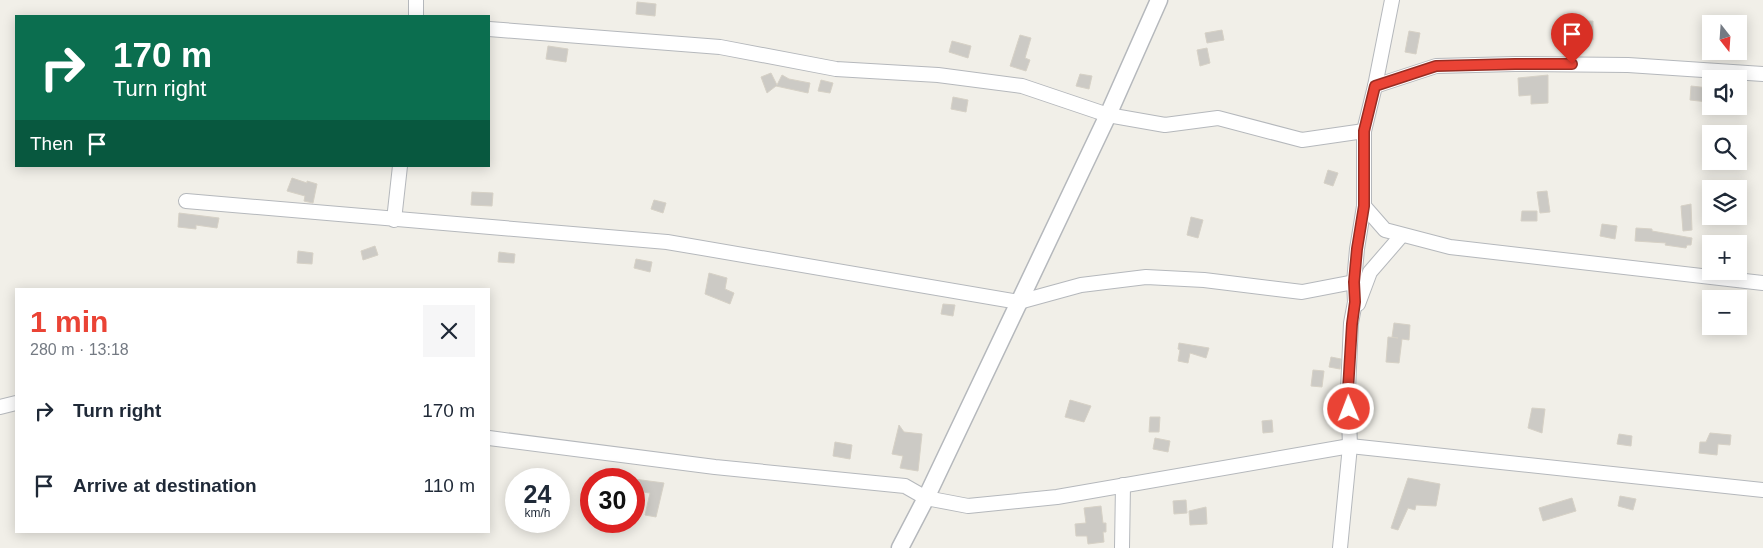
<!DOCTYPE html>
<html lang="en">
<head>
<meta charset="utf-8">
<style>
  body { margin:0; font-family:Arial,sans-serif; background:#f6f6f7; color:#1f2937; height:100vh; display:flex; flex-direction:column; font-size:19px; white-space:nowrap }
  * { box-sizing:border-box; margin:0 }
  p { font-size:16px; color:#747a83 }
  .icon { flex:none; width:28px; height:28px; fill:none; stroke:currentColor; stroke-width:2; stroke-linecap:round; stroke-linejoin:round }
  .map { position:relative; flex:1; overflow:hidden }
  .sheet { position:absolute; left:15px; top:288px; width:475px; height:245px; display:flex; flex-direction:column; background:#fff; border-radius:0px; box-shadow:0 2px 12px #0003 }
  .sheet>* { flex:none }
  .top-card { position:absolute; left:15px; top:15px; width:475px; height:152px; border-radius:0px; box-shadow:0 2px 12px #0003; background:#0b6e4f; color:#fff; overflow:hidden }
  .needle { width:32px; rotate:163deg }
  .tools { position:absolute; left:1702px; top:15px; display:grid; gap:10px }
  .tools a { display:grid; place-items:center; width:45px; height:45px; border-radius:0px; background:#fff; box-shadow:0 2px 12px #0003; font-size:25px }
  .speed { position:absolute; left:505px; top:468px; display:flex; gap:10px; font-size:25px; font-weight:700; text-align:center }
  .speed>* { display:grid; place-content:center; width:65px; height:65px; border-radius:50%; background:#fff; box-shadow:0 2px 12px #0003; line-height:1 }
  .speed small { font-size:12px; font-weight:400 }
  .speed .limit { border:8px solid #d22; background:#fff; color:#111 }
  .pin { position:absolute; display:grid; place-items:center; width:42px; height:42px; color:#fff; margin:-51px -21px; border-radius:50% 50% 50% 0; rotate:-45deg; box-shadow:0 0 5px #0007 }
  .pin .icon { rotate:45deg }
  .me { position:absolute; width:55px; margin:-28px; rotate:359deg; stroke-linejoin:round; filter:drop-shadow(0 0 4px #0008) }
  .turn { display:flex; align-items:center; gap:18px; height:105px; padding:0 15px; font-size:22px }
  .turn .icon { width:65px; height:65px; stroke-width:2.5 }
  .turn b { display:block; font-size:35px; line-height:42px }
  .then { display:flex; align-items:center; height:48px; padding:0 15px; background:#0003; gap:10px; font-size:19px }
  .round { display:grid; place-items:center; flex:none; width:52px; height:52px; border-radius:0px; background:#f6f6f7 }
  .headline { display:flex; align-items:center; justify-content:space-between; height:85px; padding:0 15px }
  h1 { font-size:30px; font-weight:800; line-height:38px; color:#ea4335 }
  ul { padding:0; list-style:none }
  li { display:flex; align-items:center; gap:15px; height:75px; padding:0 15px }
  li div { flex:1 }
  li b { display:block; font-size:19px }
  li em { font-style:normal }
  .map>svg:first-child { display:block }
  .building { fill:#cccac5; stroke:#d6d1c6 }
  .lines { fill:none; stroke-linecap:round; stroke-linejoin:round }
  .minor-casing { stroke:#b5b8bc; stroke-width:16 }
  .tertiary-casing { stroke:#b5b8bc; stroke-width:19 }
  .minor { stroke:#fff; stroke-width:14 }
  .tertiary { stroke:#fff; stroke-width:16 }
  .route-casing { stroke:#982c22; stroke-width:12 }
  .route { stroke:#ea4335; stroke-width:9 }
</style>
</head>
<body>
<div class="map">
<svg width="1763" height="548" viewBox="0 0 1763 548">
  <rect width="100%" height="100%" fill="#f1efe8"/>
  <g class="building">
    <polygon points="637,2 656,4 655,16 636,14"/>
    <polygon points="1573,21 1593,21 1593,40 1573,39"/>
    <polygon points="1222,30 1224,40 1207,43 1205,33"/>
    <polygon points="1409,31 1420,33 1416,54 1405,52"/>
    <polygon points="1020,35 1031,38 1025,58 1030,60 1026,71 1010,66"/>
    <polygon points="952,41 971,46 968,58 949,52"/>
    <polygon points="548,46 568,49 566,62 546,59"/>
    <polygon points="1207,48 1210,63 1200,66 1197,50"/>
    <polygon points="771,73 777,85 782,75 789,79 810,83 808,93 776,86 767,93 761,77"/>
    <polygon points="1080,74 1092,76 1089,89 1076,86"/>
    <polygon points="1548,75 1548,103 1531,104 1531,95 1519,96 1518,78"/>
    <polygon points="821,80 833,83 830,93 818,91"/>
    <polygon points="1691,86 1709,88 1708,102 1690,100"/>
    <polygon points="953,97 968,100 966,112 951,109"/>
    <polygon points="1328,170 1338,173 1333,186 1324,183"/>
    <polygon points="292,178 307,183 307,181 317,184 313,203 304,201 305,196 287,191"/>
    <polygon points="1547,191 1550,212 1540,213 1537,192"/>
    <polygon points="472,192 493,193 492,206 471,205"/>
    <polygon points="654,200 666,203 663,213 651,209"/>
    <polygon points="1691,204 1692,230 1683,231 1681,206"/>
    <polygon points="1522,211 1537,211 1537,221 1521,221"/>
    <polygon points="179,213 219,218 217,228 196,225 196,229 178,227"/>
    <polygon points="1191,217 1203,220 1198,238 1187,235"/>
    <polygon points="1602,224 1617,226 1615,239 1600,236"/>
    <polygon points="1636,228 1652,229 1652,231 1692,238 1691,245 1687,245 1686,248 1665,245 1666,243 1635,241"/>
    <polygon points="375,246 378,255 363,260 361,251"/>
    <polygon points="298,251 313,253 312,264 297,263"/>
    <polygon points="499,252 515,254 514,263 498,262"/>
    <polygon points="636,259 652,262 650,272 634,268"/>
    <polygon points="709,273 727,278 725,289 734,293 730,304 705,294"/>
    <polygon points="943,304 955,305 953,316 941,314"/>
    <polygon points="1394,323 1410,325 1409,340 1402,339 1399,363 1386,362 1388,337 1398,338 1392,337"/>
    <polygon points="1179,343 1209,348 1206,358 1190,353 1188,363 1178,361 1180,350 1178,349"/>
    <polygon points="1331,357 1341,359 1340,369 1329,367"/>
    <polygon points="1313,370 1324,371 1322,387 1311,386"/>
    <polygon points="1070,400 1091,406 1084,422 1065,417"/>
    <polygon points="1532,408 1545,409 1542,433 1528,428"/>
    <polygon points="1150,417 1160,417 1159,432 1149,432"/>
    <polygon points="1272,420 1273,432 1263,433 1262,421"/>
    <polygon points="899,425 904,432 922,434 918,471 900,468 903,456 892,454"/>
    <polygon points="1710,433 1731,435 1730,445 1718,444 1717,455 1699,453 1700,442 1706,442"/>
    <polygon points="1619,434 1632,436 1631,446 1617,444"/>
    <polygon points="1155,438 1170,441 1168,452 1153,449"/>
    <polygon points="835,442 852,445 850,459 833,456"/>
    <polygon points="1408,478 1440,484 1436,506 1416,505 1415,510 1408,508 1398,530 1391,528"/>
    <polygon points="634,479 664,483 656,517 645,515 650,493 634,491"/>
    <polygon points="1620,496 1636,499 1633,510 1618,506"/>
    <polygon points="1572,498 1576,511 1543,521 1539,508"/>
    <polygon points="1186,500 1187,513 1174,514 1173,501"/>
    <polygon points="1101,506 1103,523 1106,523 1106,532 1103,532 1104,542 1088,544 1087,536 1076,536 1075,524 1086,523 1084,508"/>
    <polygon points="1206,507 1207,524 1190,525 1189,511"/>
  </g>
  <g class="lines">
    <defs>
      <g id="minor">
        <polyline points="416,16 416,0"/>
        <polyline points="489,29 720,47 836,69 938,75 1022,86 1108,115 1165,125 1218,118 1302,140 1364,131"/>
        <polyline points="1375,86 1436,66 1515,64 1628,65 1763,74"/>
        <polyline points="186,201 667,242 1019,302 1081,285 1146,277 1204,280 1302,292 1354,282"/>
        <polyline points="1364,206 1385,230 1450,247 1763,283"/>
        <polyline points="394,220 400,166"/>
        <polyline points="1358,304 1370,272 1402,235"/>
        <polyline points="0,407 16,403"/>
        <polyline points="489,438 715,467 905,486 926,498 968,506 1057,497 1350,446 1763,490"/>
        <polyline points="1122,548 1123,485"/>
        <polyline points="1340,548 1350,446 1348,390 1351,323 1355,302 1354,282 1357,249 1364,206 1364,131 1375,86 1392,0"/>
      </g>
      <polyline id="tertiary" points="900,548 926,498 1108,115 1159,0"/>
    </defs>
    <use href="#minor" class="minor-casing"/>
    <use href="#tertiary" class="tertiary-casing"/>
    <use href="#minor" class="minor"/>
    <use href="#tertiary" class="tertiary"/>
  </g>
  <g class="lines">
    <defs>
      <polyline id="route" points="1349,409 1348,390 1352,324 1355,302 1354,282 1357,249 1364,206 1364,131 1375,86 1436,66 1515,64 1572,64"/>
    </defs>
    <use href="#route" class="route-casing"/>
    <use href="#route" class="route"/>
  </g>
</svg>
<div class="tools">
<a><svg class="needle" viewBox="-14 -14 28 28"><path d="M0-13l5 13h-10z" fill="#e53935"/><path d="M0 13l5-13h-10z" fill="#747a83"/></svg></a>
<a><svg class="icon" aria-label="sound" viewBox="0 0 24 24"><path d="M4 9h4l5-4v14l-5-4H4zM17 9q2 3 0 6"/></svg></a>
<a><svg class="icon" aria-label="search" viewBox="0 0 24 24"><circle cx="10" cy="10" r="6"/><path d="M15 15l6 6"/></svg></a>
<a><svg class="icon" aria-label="layers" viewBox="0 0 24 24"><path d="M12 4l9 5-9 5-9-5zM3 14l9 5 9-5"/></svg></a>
<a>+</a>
<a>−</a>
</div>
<div class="speed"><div>24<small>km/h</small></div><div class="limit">30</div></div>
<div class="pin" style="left:1572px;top:64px;background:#d93025"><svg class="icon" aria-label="arrive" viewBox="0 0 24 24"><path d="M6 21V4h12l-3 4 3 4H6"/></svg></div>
<svg class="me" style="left:1349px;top:409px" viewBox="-20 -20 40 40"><circle r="17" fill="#ea4335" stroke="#fff" stroke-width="3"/><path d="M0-11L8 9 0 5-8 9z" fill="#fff"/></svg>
<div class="top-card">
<div class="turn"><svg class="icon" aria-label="right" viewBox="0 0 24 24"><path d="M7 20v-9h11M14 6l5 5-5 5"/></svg><div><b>170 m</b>Turn right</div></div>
<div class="then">Then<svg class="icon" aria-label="arrive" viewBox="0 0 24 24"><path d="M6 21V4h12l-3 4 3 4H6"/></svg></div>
</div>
<section class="sheet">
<div class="headline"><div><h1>1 min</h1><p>280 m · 13:18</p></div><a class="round"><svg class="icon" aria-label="close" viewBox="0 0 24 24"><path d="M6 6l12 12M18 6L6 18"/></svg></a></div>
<ul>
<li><svg class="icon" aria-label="right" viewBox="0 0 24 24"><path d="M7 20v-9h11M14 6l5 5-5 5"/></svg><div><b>Turn right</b></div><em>170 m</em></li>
<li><svg class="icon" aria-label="arrive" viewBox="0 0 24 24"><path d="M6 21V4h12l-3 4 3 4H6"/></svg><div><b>Arrive at destination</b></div><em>110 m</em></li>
</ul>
</section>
</div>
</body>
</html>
